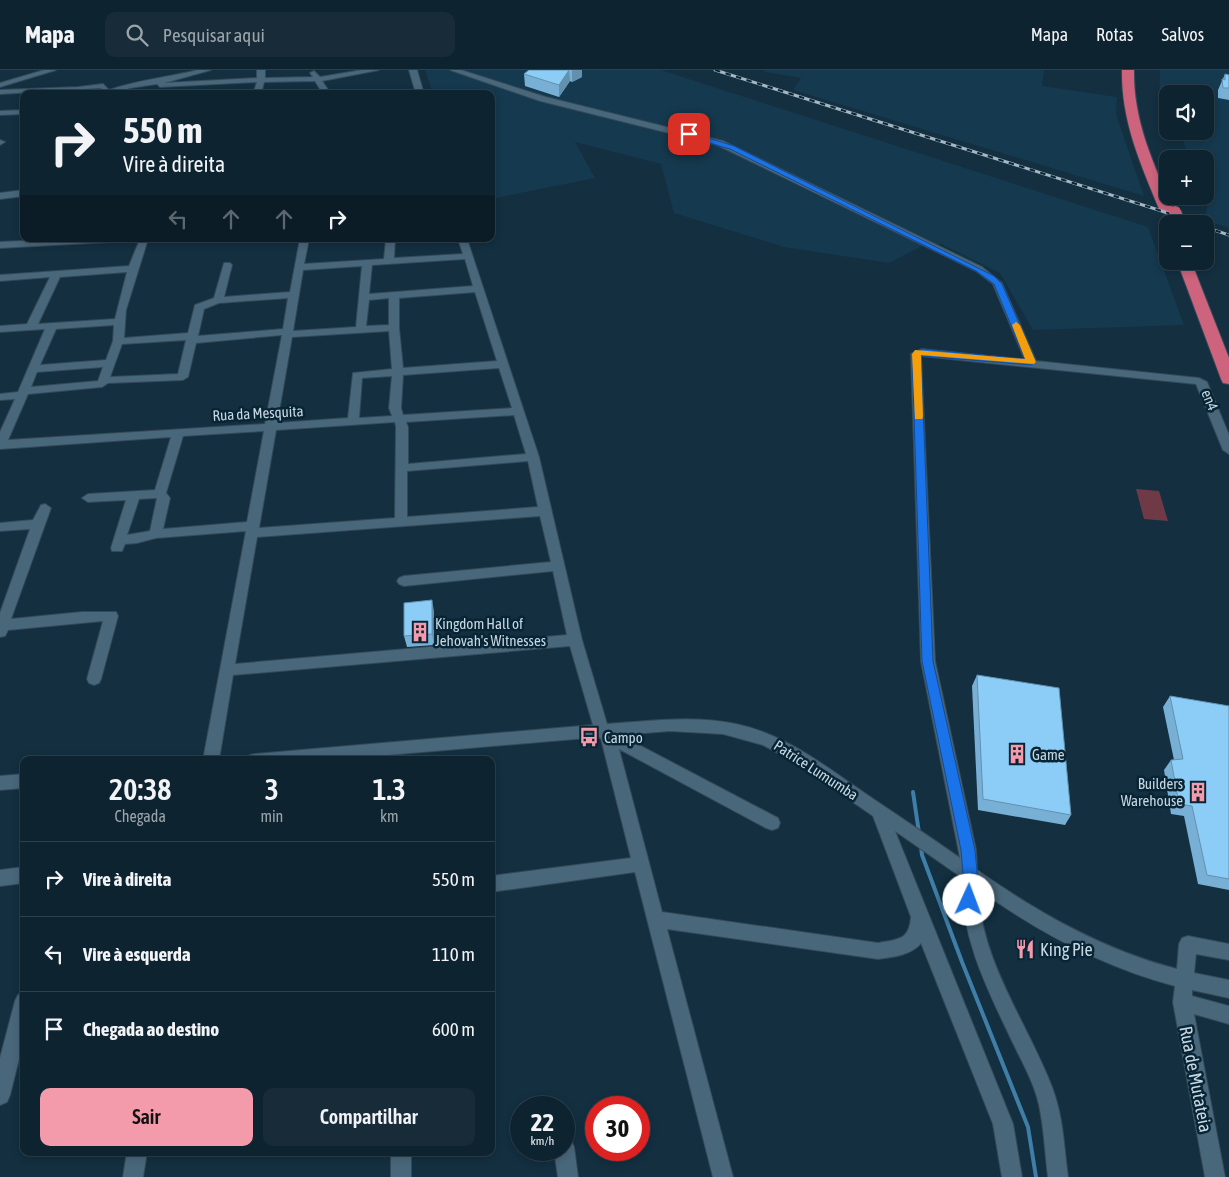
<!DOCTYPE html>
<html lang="pt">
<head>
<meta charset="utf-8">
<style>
  body { margin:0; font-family:"Asap Condensed",sans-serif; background:#172b38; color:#f1f3f6; height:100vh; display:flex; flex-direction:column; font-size:19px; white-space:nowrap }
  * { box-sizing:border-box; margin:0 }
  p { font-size:16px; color:#9ba4ab }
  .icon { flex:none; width:28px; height:28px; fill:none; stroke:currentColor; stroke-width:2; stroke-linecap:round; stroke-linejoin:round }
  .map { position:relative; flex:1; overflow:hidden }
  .drawer { position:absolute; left:20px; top:686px; width:475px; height:400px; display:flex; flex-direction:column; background:#0e2330; border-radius:10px; box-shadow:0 2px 8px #0003,0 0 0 1px #2e404c }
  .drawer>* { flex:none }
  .guide { position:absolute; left:20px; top:20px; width:475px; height:152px; border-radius:10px; box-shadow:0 2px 8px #0003,0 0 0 1px #2e404c; background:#0e2330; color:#f1f3f6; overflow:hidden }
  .tools { position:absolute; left:1159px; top:15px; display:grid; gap:10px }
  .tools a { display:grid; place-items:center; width:55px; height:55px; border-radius:10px; background:#0e2330; box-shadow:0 2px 8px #0003,0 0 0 1px #2e404c; font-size:25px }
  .speed { position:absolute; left:510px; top:1026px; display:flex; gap:10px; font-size:25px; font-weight:700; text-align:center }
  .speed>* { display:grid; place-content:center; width:65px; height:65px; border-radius:50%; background:#0e2330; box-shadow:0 2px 8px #0003,0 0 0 1px #2e404c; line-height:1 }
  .speed small { font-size:12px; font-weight:400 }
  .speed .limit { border:8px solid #d22; background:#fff; color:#111 }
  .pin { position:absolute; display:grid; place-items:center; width:42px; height:42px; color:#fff; margin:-21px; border-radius:10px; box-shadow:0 2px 8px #0006 }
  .me { position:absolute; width:55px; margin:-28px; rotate:2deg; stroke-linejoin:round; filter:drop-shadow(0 0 4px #0008) }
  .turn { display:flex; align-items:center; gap:18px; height:105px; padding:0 20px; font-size:22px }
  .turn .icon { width:65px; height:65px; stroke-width:2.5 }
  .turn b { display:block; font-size:35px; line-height:42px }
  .lanes { display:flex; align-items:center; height:48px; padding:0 20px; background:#0003; justify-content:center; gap:25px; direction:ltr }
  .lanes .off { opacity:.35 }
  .eta { display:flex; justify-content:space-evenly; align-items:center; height:85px; text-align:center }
  .eta b { font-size:30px; font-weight:600; line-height:35px }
  .action { display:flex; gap:10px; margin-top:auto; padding:10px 20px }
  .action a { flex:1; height:58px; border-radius:10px; background:#f39aab; color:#111; font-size:20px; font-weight:600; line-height:58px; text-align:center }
  .action a+a { background:#172b38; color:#f1f3f6 }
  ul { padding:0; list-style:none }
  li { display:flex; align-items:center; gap:15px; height:75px; padding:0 20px; border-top:1px solid #2e404c }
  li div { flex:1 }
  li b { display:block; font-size:19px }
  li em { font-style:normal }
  header { display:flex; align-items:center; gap:30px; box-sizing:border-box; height:70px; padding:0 25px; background:#0e2330; border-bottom:1px solid #2e404c }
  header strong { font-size:24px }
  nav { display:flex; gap:28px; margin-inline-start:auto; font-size:18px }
  .search { width:350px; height:45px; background:#172b38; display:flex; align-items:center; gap:12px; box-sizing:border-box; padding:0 18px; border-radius:10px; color:#9ba4ab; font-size:19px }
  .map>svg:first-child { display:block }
  .built { fill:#15394e }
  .green { fill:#6f3a46 }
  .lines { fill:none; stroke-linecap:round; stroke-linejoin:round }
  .stream { stroke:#3f7ea6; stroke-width:4 }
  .minor-casing { stroke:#344957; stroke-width:2 }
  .highway-casing { stroke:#344957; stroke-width:2 }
  .minor { fill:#49677a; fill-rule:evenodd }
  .highway { fill:#cd637c; fill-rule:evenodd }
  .rail-casing { stroke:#a4b7c3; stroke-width:3 }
  .rail { stroke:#082536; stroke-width:2; stroke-dasharray:5.5; stroke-linecap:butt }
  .highway-bridge-casing { stroke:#344957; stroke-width:14; stroke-linecap:butt }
  .highway-bridge { stroke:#cd637c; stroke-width:12 }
  .wall { fill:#78b0d5 }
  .shaded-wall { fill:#6290ae }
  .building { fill:#8ccdf8; stroke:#6290ae }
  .route { fill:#1a73e8; stroke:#114b97 }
  .slow { fill:#f59e0b }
  .labels { text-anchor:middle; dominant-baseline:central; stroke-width:5; stroke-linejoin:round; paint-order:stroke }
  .street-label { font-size:15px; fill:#c7d7e2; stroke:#082536 }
  .poi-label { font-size:15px; fill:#c7d7e2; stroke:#082536; text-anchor:start }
  .near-poi-label { font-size:18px; fill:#c7d7e2; stroke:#082536; text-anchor:start }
  .near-street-label { font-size:18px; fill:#c7d7e2; stroke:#082536 }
</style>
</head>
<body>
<header>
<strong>Mapa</strong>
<div class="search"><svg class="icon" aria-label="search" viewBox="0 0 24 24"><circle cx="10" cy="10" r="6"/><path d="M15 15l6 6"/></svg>Pesquisar aqui</div>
<nav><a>Mapa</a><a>Rotas</a><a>Salvos</a></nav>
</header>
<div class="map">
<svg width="1229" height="1107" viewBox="0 0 1229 1107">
  <rect width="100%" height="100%" fill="#132f40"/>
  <g class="built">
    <polygon points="425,0 661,0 1148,157 1184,255 1033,260 1000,203 941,174 924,175 889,193 784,177 674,143 661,94 575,72 595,108 491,129 491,24 433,24"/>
    <polygon points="765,0 1044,0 1042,16 1117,27 1116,44 1144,126 793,20 801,8 764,2"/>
    <polygon points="1160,0 1229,0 1229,158 1204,150 1209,129 1203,126 1205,126 1205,89 1189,89 1180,61 1205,61 1205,24 1168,24 1167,35 1159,33"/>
  </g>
  <polygon class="green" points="1136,419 1159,421 1168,451 1144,449"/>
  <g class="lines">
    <g class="stream">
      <polyline points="913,722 919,763"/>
      <polyline points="921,777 922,785 962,892 1028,1057 1036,1107"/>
    </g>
    <defs>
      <g id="minor">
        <polygon points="44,0 56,0 0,17 0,13"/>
        <path d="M198,0H211L164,13L257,8V0H265V8L313,7L310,3L314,1L320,7L362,0H379L322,11L331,24H323L315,11L264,12L261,24H253L257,12L160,17L157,14L130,18L114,24H102L101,18L0,24V20L78,17L103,14L109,20C138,10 169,7 198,0Z"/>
        <polygon points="409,0 417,0 424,24 416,24"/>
        <path d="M450,0H461L546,27L723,71L982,197L1002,213L1036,291L1199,308L1207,312L1229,365V384L1223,380L1196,314L921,286L935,591L976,780L977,800C1039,843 1103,880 1177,899L1179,874L1182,868L1188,866L1229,874V890L1196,884L1194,903L1229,910V928L1192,920V926L1229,936V954L1194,944L1225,1107H1205L1173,932L1175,916C1103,897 1038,862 978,819C981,892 1027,952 1052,1017C1063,1045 1064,1077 1068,1107H1048C1045,1083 1044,1058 1039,1035C1034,1012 1021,990 1011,969C985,914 962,869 961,807L895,761L1013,1054L1022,1107H1002L993,1054L921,873C912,885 893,887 878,889L667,859L733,1107H713L635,802L491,822V806L631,788L601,669L599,667L330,690H247L250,685L255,684L593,655L570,576L233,605L219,690H203L246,461L156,468L137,473L125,474L122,481H112L111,478L126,430L88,432L82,428L88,424L155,420L171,367L0,379V362L15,329L0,330V324L18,322L45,259L0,262V256L27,254L50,207L0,211V205L129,196L140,169H148L126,240L124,268L188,263L195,235L214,228L224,193H230L232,195L224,227L290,222L300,169H309L304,194L384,189L386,169H395L394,188L463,184L458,169H467L539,387L582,570L607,654C650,651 694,645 736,654C785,664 825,696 866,724C897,745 929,766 960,788L921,591L911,284L922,279L1025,290L993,214L976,201L717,75L540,31ZM465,189L473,216L369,224L372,195ZM362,196L356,257L293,261L303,200ZM127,202L115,249L38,254L60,207ZM475,222L497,291L403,298L399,258V228ZM288,228L283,259L198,266L204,239L219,233ZM389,228V255L366,256L369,230ZM114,255L113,271L106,290L40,295L56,259ZM389,261L392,299L353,303L348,348L277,353L292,267ZM282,265L265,354L8,370L28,324L102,317L108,313L183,310L188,307L196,273ZM186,270L178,304L110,307L122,274ZM103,297L98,311L31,317L37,302ZM499,298L512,338L403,345L401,338L403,305ZM392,306L389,338L392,346L359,348L362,308ZM514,345L526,384L408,394V357L406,352ZM395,352L396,357L395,448L259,458L276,360ZM264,361L247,452L163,459L170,428L166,423L183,366ZM528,391L538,437L407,447V401ZM157,428L150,461L127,465L139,429ZM540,446L551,492L404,506L399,508L397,511L399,514L404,516L553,501L567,565L235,594L257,467ZM670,661L723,664L763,675L795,692L873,746L911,847C909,871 898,869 878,873L662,842L619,679L766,758L772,760L778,758L780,753L778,748L620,665Z"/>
        <polygon points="24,40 24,44 0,45 0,41"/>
        <polygon points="0,70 5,72 0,75"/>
        <polygon points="24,120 24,126 0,129 0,123"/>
        <polygon points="63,169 114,169 109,172 0,178 0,172"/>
        <polygon points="45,434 51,438 11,549 82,542 116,542 118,546 101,609 99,613 94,615 89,613 87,609 103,551 8,560 5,566 0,567 0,543 30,459 0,461 0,453 33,450 41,435"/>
        <polygon points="24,704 24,718 0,720 0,706"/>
        <polygon points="24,797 24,813 0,816 0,800"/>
        <polygon points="24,922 24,969 10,1025 7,1032 0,1035 0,988 15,931 18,925"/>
        <polygon points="564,1067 571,1070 574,1077 578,1107 558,1107 554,1080 564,1080"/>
        <polygon points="127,1082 147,1082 143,1107 123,1107"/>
        <rect x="391" y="1082" width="20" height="25"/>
      </g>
      <g id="highway">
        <path d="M1122,0H1134C1133,51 1154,95 1174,141L1172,144L1167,145L1160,141C1141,95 1121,51 1122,0Z"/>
        <polygon points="1177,191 1191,191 1229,288 1229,314 1223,313 1221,309"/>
      </g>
    </defs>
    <use href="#minor" class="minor-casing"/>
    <use href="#highway" class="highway-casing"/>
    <use href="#minor" class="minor"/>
    <use href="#highway" class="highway"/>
    <defs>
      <g id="rail">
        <polyline points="715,0 1203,154"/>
        <polyline points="1205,157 1229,165"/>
      </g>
    </defs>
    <use href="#rail" class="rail-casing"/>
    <use href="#rail" class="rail"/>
    <defs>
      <polyline id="highway-bridge" points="1175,142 1178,150"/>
    </defs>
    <use href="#highway-bridge" class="highway-bridge-casing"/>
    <use href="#highway-bridge" class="highway-bridge"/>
  </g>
  <g class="wall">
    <polygon points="529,0 582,0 582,7 572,12 570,11 559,27 525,16 524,4"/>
    <polygon points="1225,4 1229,5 1229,30 1218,28 1218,20"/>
    <polygon points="434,541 434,575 407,577 404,566"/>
    <polygon points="977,605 1071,745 1065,755 978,740 972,616"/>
    <polygon points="1170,626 1229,636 1229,820 1198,814 1184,746 1171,744 1164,700 1171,690 1174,690 1163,637"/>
  </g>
  <g class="shaded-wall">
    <polygon points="569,0 570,11 559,27 559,15"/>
    <polygon points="572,0 582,0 582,7 572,12"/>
    <polygon points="432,530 434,541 434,575 432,564"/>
  </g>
  <g class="building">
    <polygon points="529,0 569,0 559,15 524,4"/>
    <polygon points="1225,4 1229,5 1229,18 1223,18 1222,9 1225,10"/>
    <polygon points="432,530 432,564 404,566 404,533"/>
    <polygon points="977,605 1059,618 1071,745 983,729"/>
    <polygon points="1170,626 1229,636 1229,809 1207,805 1192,736 1179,734 1171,690 1183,689"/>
  </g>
  <path class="route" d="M689,62L734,76L994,206L1002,214L1036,292L1031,295L921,286L933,591L975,780C976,797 981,820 974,835L969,837L964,835L962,830L963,805L961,780L922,591L912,284L922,279L1025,289L994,214L976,201L730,79L686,66L685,64Z"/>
  <polygon class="slow" points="1016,252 1020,255 1036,292 1034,294 921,285 923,347 922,349 915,349 912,284 915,280 1025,289 1012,255"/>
  <defs>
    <symbol id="building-bare" viewBox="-9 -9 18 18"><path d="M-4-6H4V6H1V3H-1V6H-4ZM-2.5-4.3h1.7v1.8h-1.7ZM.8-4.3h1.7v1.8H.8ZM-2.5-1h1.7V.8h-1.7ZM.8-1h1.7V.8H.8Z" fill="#f39aab" stroke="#082536" stroke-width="2.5" paint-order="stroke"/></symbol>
    <symbol id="bus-bare" viewBox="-9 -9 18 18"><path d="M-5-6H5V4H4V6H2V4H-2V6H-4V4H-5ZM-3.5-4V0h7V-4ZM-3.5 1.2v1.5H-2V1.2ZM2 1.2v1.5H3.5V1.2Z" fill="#f39aab" stroke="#082536" stroke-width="2.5" paint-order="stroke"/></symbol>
    <symbol id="restaurant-bare" viewBox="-9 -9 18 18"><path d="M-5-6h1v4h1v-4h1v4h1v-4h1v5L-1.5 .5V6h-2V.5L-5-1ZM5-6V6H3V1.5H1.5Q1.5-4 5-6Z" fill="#f39aab" stroke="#082536" stroke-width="2.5" paint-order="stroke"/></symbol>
  </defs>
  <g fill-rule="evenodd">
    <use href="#building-bare" x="406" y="548" width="28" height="28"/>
    <use href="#bus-bare" x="575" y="653" width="28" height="28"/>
    <use href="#building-bare" x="1003" y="670" width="28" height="28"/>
    <use href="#building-bare" x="1184" y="708" width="28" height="28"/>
    <use href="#restaurant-bare" x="1011" y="865" width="28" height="28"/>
  </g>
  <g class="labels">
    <g class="street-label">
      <text transform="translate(1210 330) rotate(68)">en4</text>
      <text transform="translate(258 343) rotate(-3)">Rua da Mesquita</text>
      <text transform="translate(816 700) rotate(33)">Patrice Lumumba</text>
    </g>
    <g class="poi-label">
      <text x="435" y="553">Kingdom Hall of<tspan x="435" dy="17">Jehovah's Witnesses</tspan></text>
      <text x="604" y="667">Campo</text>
      <text x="1032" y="684">Game</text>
      <text x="1183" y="713" text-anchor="end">Builders<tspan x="1183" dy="17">Warehouse</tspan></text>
    </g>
    <g class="near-poi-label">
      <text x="1040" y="879">King Pie</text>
    </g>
    <g class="near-street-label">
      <text transform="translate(1196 1009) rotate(79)">Rua de Mutateia</text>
    </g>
  </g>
</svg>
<div class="tools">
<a><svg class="icon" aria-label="sound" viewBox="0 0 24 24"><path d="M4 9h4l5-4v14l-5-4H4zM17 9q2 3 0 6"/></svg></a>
<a>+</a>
<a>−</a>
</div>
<div class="speed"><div>22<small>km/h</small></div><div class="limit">30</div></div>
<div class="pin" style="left:689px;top:64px;background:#d93025"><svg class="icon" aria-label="arrive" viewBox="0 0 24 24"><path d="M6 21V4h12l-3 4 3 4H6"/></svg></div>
<svg class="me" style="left:969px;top:830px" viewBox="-20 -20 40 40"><circle r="19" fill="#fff"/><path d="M0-13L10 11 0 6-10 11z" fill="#1a73e8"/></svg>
<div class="guide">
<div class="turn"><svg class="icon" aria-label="right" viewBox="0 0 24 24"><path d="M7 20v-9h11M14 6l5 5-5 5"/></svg><div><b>550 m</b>Vire à direita</div></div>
<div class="lanes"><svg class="icon off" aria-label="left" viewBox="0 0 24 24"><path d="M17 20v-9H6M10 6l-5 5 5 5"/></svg><svg class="icon off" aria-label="ahead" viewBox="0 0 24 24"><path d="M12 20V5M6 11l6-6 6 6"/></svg><svg class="icon off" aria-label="ahead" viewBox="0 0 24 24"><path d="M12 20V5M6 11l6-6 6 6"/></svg><svg class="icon" aria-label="right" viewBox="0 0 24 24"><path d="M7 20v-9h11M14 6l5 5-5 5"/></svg></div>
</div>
<section class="drawer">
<div class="eta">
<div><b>20:38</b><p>Chegada</p></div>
<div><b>3</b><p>min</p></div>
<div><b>1.3</b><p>km</p></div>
</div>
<ul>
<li><svg class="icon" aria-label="right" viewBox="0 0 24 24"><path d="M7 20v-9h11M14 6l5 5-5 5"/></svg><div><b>Vire à direita</b></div><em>550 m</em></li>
<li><svg class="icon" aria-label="left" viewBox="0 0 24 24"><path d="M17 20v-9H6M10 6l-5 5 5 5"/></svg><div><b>Vire à esquerda</b></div><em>110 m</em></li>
<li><svg class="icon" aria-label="arrive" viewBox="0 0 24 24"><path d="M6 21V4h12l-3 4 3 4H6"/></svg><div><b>Chegada ao destino</b></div><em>600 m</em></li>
</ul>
<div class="action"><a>Sair</a><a>Compartilhar</a></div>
</section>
</div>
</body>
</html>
